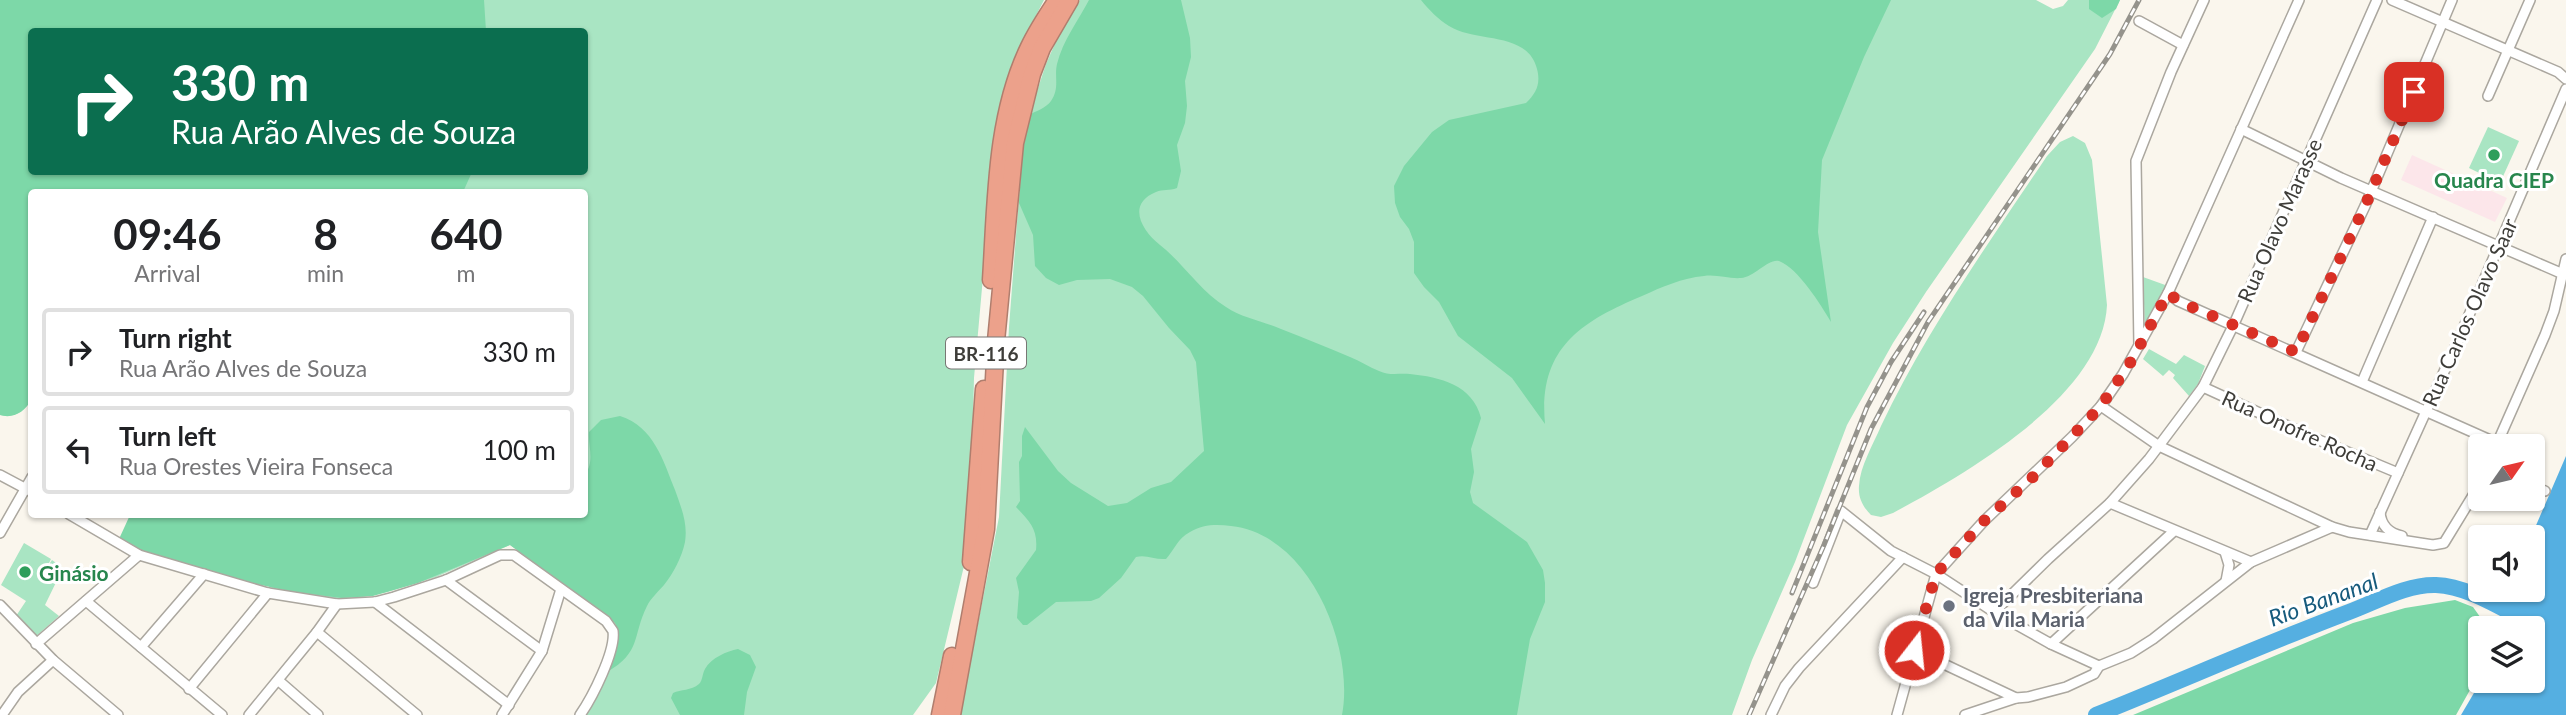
<!DOCTYPE html>
<html lang="en">
<head>
<meta charset="utf-8">
<style>
  body { margin:0; font-family:Lato,sans-serif; background:#f2f2f2; color:#202124; height:100vh; display:flex; flex-direction:column; font-size:26px; white-space:nowrap }
  * { box-sizing:border-box; margin:0 }
  p { font-size:23px; color:#757577 }
  .icon { flex:none; width:38px; height:38px; fill:none; stroke:currentColor; stroke-width:2; stroke-linecap:round; stroke-linejoin:round }
  .map { position:relative; flex:1; overflow:hidden }
  .panel { position:absolute; left:28px; top:189px; width:560px; height:329px; display:flex; flex-direction:column; background:#fff; border-radius:7px; box-shadow:0 2px 5px #0004 }
  .panel>* { flex:none }
  .hud { position:absolute; left:28px; top:28px; width:560px; height:147px; border-radius:7px; box-shadow:0 2px 5px #0004; background:#0b6e4f; color:#fff; overflow:hidden }
  .needle { width:46px; rotate:56deg }
  .controls { position:absolute; left:2468px; top:434px; display:grid; gap:14px }
  .controls a { display:grid; place-items:center; width:77px; height:77px; border-radius:7px; background:#fff; box-shadow:0 2px 5px #0004; font-size:35px }
  .pin { position:absolute; display:grid; place-items:center; width:60px; height:60px; color:#fff; margin:-30px; border-radius:14px; box-shadow:0 4px 10px #0006 }
  .me { position:absolute; width:77px; margin:-38px; rotate:16deg; stroke-linejoin:round; filter:drop-shadow(0 0 5px #0008) }
  .turn { display:flex; align-items:center; gap:24px; height:147px; padding:0 28px; font-size:32px }
  .turn .icon { width:91px; height:91px; stroke-width:2.5 }
  .turn b { display:block; font-size:49px; line-height:60px }
  .eta { display:flex; justify-content:space-evenly; align-items:center; height:119px; text-align:center }
  .eta b { font-size:42px; font-weight:700; line-height:49px }
  ul { padding:0; list-style:none }
  li { display:flex; align-items:center; gap:21px; height:88px; margin:0 14px 10px; padding:0 14px; border:4px solid #e0e0e0; border-radius:7px }
  li div { flex:1 }
  li b { display:block; font-size:26px }
  li em { font-style:normal }
  .map>svg:first-child { display:block }
  .education { fill:#fce6ea }
  .green { fill:#a9e5c3; fill-rule:evenodd }
  .forest { fill:#7dd8a8 }
  .water { fill:#55afe1 }
  .lines { fill:none; stroke-linecap:round; stroke-linejoin:round }
  .river { stroke:#55afe1; stroke-width:16 }
  .minor-casing { stroke:#aba79f; stroke-width:12 }
  .motorway-casing { stroke:#af7e6e; stroke-width:19 }
  .minor { stroke:#fff; stroke-width:9 }
  .motorway { stroke:#eca18b; stroke-width:16 }
  .rail-casing { stroke:#95938c; stroke-width:5 }
  .rail { stroke:#fff; stroke-width:2.5; stroke-dasharray:8; stroke-linecap:butt }
  .route { stroke:#d93025; stroke-width:12; stroke-dasharray:0 21.6 }
  .leisure-dot { fill:#2e9e5b; stroke:#fff; stroke-width:2.5 }
  .worship-dot { fill:#6b7280; stroke:#fff; stroke-width:2.5 }
  .labels { text-anchor:middle; dominant-baseline:central; stroke-width:6; stroke-linejoin:round; paint-order:stroke }
  .shield { fill:#fff; stroke:#787774; stroke-width:2 }
  .shield-label { font-size:19px; font-weight:bold; fill:#3e3d39 }
  .leisure-label { font-size:21px; font-weight:bold; fill:#27864d; stroke:#fff }
  .street-label { font-size:21px; fill:#3e3d39; stroke:#fff }
  .worship-label { font-size:21px; font-weight:bold; fill:#5b616d; stroke:#fff; text-anchor:start }
  .water-label { font-size:23px; font-style:italic; fill:#175b7d; stroke:#fff }
</style>
</head>
<body>
<div class="map">
<svg width="2566" height="715" viewBox="0 0 2566 715">
  <rect width="100%" height="100%" fill="#faf6ed"/>
  <polygon class="education" points="2412,155 2507,198 2495,222 2401,180"/>
  <g class="green">
    <path d="M0,0H1044L1025,37L986,243L974,378L971,503L964,566L936,683L913,715H586C596,701 621,649 619,633C618,625 612,620 607,615L510,545L436,577L387,592L358,598H332L274,589L130,515L584,514V192H32L31,400C25,411 13,419 0,415ZM32,32H584V172H32Z"/>
    <polygon points="1080,0 2036,0 2053,9 2063,6 2068,0 2120,0 2095,49 1926,292 1893,343 1847,425 1795,562 1752,660 1732,715 960,715 999,517 1009,327 1021,170 1029,115 1046,64 1060,32"/>
    <polygon points="2488,127 2519,141 2500,183 2469,168"/>
    <path d="M2073,136L2085,143L2092,160L2107,305C2103,396 1965,474 1893,513L1881,517L1871,515C1863,507 1858,498 1859,486C1860,466 1873,445 1881,426C1926,331 1988,244 2047,156L2060,142Z"/>
    <polygon points="2143,277 2168,286 2145,330"/>
    <polygon points="2149,349 2176,364 2184,355 2205,366 2198,384 2189,396 2173,378 2175,375 2169,370 2163,376 2143,359"/>
    <polygon points="24,543 51,559 46,569 52,560 63,568 45,605 59,616 33,639 14,619 26,601 1,585"/>
  </g>
  <g class="forest">
    <path d="M0,0H484L486,31L32,32V172H472L463,192H32L31,400C25,412 13,419 0,415Z"/>
    <path d="M1089,0H1181L1190,38L1191,57L1185,81L1187,106L1185,123L1177,145L1181,171L1177,188C1169,191 1163,189 1156,192C1126,204 1142,231 1160,245C1184,264 1200,291 1226,307C1242,318 1263,321 1281,329C1304,338 1327,347 1350,357C1360,361 1369,367 1379,371C1390,376 1398,373 1410,374C1440,377 1473,385 1481,418L1471,449L1474,472L1470,492L1473,503L1527,542L1543,570L1545,583V602L1530,639L1517,715H1342C1355,647 1309,534 1231,526C1217,524 1203,524 1190,532C1177,539 1175,549 1166,559C1155,560 1146,554 1136,557L1121,578L1099,598L1091,601L1056,602L1027,625H1023L1017,618L1019,592L1016,578L1036,550C1038,529 1030,522 1016,507L1020,501L1019,462L1022,456V436L1025,427L1058,471L1071,483L1108,506L1127,503L1151,488L1171,482L1204,451L1196,362L1190,350L1169,328L1143,296L1132,287L1110,279L1077,280L1059,285L1046,278L1035,266L1033,235L1019,203L1023,141L1029,115C1036,111 1046,108 1051,101C1060,88 1054,77 1057,64C1063,40 1078,21 1089,0Z"/>
    <path d="M1421,0H1891L1864,57L1822,160L1818,232L1831,322C1821,305 1798,268 1779,261C1769,258 1754,277 1741,278C1729,279 1716,274 1704,276C1682,278 1662,287 1642,296C1580,322 1538,349 1545,424L1512,378L1458,336L1439,302L1424,287L1414,273V242L1409,229L1400,217L1395,203L1394,186L1404,166L1432,132L1449,120L1526,103C1536,93 1541,84 1537,69C1528,31 1476,43 1449,26C1439,20 1428,9 1421,0Z"/>
    <polygon points="2089,0 2120,0 2116,9 2102,18 2089,9"/>
    <path d="M620,416C654,427 663,460 675,490C681,507 688,523 685,542C682,557 673,574 664,585C658,592 651,598 647,606C632,636 642,652 607,672L619,636L615,623L510,545L418,583L373,596L342,598L293,592L233,579L145,554L119,539L130,515L584,514L585,474C595,462 588,446 589,432L601,420Z"/>
    <polygon points="2455,600 2473,607 2488,628 2480,628 2480,672 2456,715 2133,715 2353,623 2405,608"/>
    <path d="M738,649L750,655L756,667L747,692L744,715H680L671,698L673,693C681,689 691,691 699,684C703,680 702,674 705,669C711,658 727,651 738,649Z"/>
  </g>
  <polygon class="water" points="2566,456 2566,715 2461,715 2481,681 2532,681 2532,628 2498,628 2511,590 2532,590 2531,537"/>
  <g class="lines">
    <path class="river" d="M2096,715C2181,681 2264,644 2349,612C2376,602 2407,584 2436,585C2465,586 2496,605 2521,618"/>
    <defs>
      <g id="minor">
        <polyline points="2392,0 2558,72 2566,79"/>
        <polyline points="2139,21 2183,45"/>
        <polyline points="2488,96 2530,0"/>
        <polyline points="2241,129 2341,178 2563,274"/>
        <polyline points="2168,293 2178,301 2497,443"/>
        <polyline points="2139,346 2136,161 2171,72 2204,0"/>
        <polyline points="2296,352 2365,206 2452,0"/>
        <polyline points="2362,382 2433,217"/>
        <polyline points="2203,387 2314,438 2398,473"/>
        <polyline points="2101,406 2159,446 2332,527 2349,532 2433,545 2444,543 2480,484"/>
        <polyline points="2496,446 2545,335 2554,311 2566,259"/>
        <polyline points="0,475 32,492"/>
        <polyline points="2532,486 2545,491"/>
        <polyline points="2110,503 2251,562"/>
        <path d="M2380,512C2381,526 2389,533 2402,536"/>
        <path d="M69,514L139,555L268,593L337,604L375,602L394,597L446,580L500,555H514L606,621L613,631C616,651 592,698 580,715"/>
        <polyline points="0,533 32,477"/>
        <polyline points="2370,535 2457,343 2566,89"/>
        <polyline points="2225,552 2229,565 2226,581"/>
        <polyline points="446,580 542,651"/>
        <polyline points="1813,583 1841,511 1891,551 1936,574 1994,612 2051,644 2099,666"/>
        <polyline points="86,601 222,715"/>
        <polyline points="375,602 509,705"/>
        <polyline points="0,605 53,660 118,715"/>
        <polyline points="1994,612 2048,559 2110,503 2149,459 2203,387 2234,324 2377,0"/>
        <polyline points="317,632 417,715"/>
        <polyline points="36,644 139,555"/>
        <polyline points="2051,644 2174,531"/>
        <polyline points="141,647 204,574"/>
        <polyline points="1914,650 2016,698"/>
        <polyline points="279,681 318,715"/>
        <polyline points="189,689 268,593"/>
        <polyline points="2,715 18,692 53,660"/>
        <polyline points="249,715 317,632 337,604"/>
        <polyline points="502,715 542,651 561,589"/>
        <polyline points="1771,715 1785,686 1799,668 1903,557"/>
        <polyline points="1897,715 1936,574 1984,521 2072,437 2101,406 2123,374 2168,293 2299,0"/>
        <polyline points="1965,715 2016,698 2028,697 2066,687 2094,674 2099,666 2131,653 2153,639 2251,562 2332,527"/>
      </g>
      <g id="motorway">
        <path d="M991,280C996,203 995,117 1029,47C1037,30 1047,15 1057,0"/>
        <polyline points="971,562 984,389"/>
        <polyline points="940,715 952,656"/>
        <polyline points="952,715 986,529 996,341 1015,143 1032,74 1042,48 1070,0"/>
      </g>
    </defs>
    <use href="#minor" class="minor-casing"/>
    <use href="#motorway" class="motorway-casing"/>
    <use href="#minor" class="minor"/>
    <use href="#motorway" class="motorway"/>
    <defs>
      <g id="rail">
        <polyline points="1792,593 1867,407 1891,362 1924,312"/>
        <polyline points="1749,715 1824,545 1871,429 1928,322 2110,54 2139,0"/>
      </g>
    </defs>
    <use href="#rail" class="rail-casing"/>
    <use href="#rail" class="rail"/>
  </g>
  <g class="lines">
    <polyline class="route" points="1914,650 1936,574 1984,521 2035,475 2101,406 2132,360 2168,293 2178,301 2296,352 2365,206 2414,92"/>
  </g>
  <g class="leisure-dot">
    <circle cx="2494" cy="155" r="7"/>
    <circle cx="25" cy="572" r="7"/>
  </g>
  <circle class="worship-dot" cx="1949" cy="606" r="7"/>
  <g class="labels">
    <rect class="shield" x="946" y="337.5" width="80" height="31" rx="5"/>
    <g class="shield-label">
      <text x="986" y="353">BR-116</text>
    </g>
    <g class="leisure-label">
      <text x="2494" y="179">Quadra CIEP</text>
      <text x="39" y="572" text-anchor="start">Ginásio</text>
    </g>
    <g class="street-label">
      <text transform="translate(2279 220) rotate(-66)">Rua Olavo Marasse</text>
      <text transform="translate(2469 312) rotate(-66)">Rua Carlos Olavo Saar</text>
      <text transform="translate(2300 430) rotate(24)">Rua Onofre Rocha</text>
    </g>
    <g class="worship-label">
      <text x="1963" y="594">Igreja Presbiteriana<tspan x="1963" dy="24">da Vila Maria</tspan></text>
    </g>
    <g class="water-label">
      <text transform="translate(2323 599) rotate(-20)">Rio Bananal</text>
    </g>
  </g>
</svg>
<div class="controls">
<a><svg class="needle" viewBox="-14 -14 28 28"><path d="M0-13l5 13h-10z" fill="#e53935"/><path d="M0 13l5-13h-10z" fill="#757577"/></svg></a>
<a><svg class="icon" aria-label="sound" viewBox="0 0 24 24"><path d="M4 9h4l5-4v14l-5-4H4zM17 9q2 3 0 6"/></svg></a>
<a><svg class="icon" aria-label="layers" viewBox="0 0 24 24"><path d="M12 4l9 5-9 5-9-5zM3 14l9 5 9-5"/></svg></a>
</div>
<div class="pin" style="left:2414px;top:92px;background:#d93025"><svg class="icon" aria-label="arrive" viewBox="0 0 24 24"><path d="M6 21V4h12l-3 4 3 4H6"/></svg></div>
<svg class="me" style="left:1914px;top:650px" viewBox="-20 -20 40 40"><circle r="17" fill="#d93025" stroke="#fff" stroke-width="3"/><path d="M0-11L8 9 0 5-8 9z" fill="#fff"/></svg>
<div class="hud">
<div class="turn"><svg class="icon" aria-label="right" viewBox="0 0 24 24"><path d="M7 20v-9h11M14 6l5 5-5 5"/></svg><div><b>330 m</b>Rua Arão Alves de Souza</div></div>
</div>
<section class="panel">
<div class="eta">
<div><b>09:46</b><p>Arrival</p></div>
<div><b>8</b><p>min</p></div>
<div><b>640</b><p>m</p></div>
</div>
<ul>
<li><svg class="icon" aria-label="right" viewBox="0 0 24 24"><path d="M7 20v-9h11M14 6l5 5-5 5"/></svg><div><b>Turn right</b><p>Rua Arão Alves de Souza</p></div><em>330 m</em></li>
<li><svg class="icon" aria-label="left" viewBox="0 0 24 24"><path d="M17 20v-9H6M10 6l-5 5 5 5"/></svg><div><b>Turn left</b><p>Rua Orestes Vieira Fonseca</p></div><em>100 m</em></li>
</ul>
</section>
</div>
</body>
</html>
